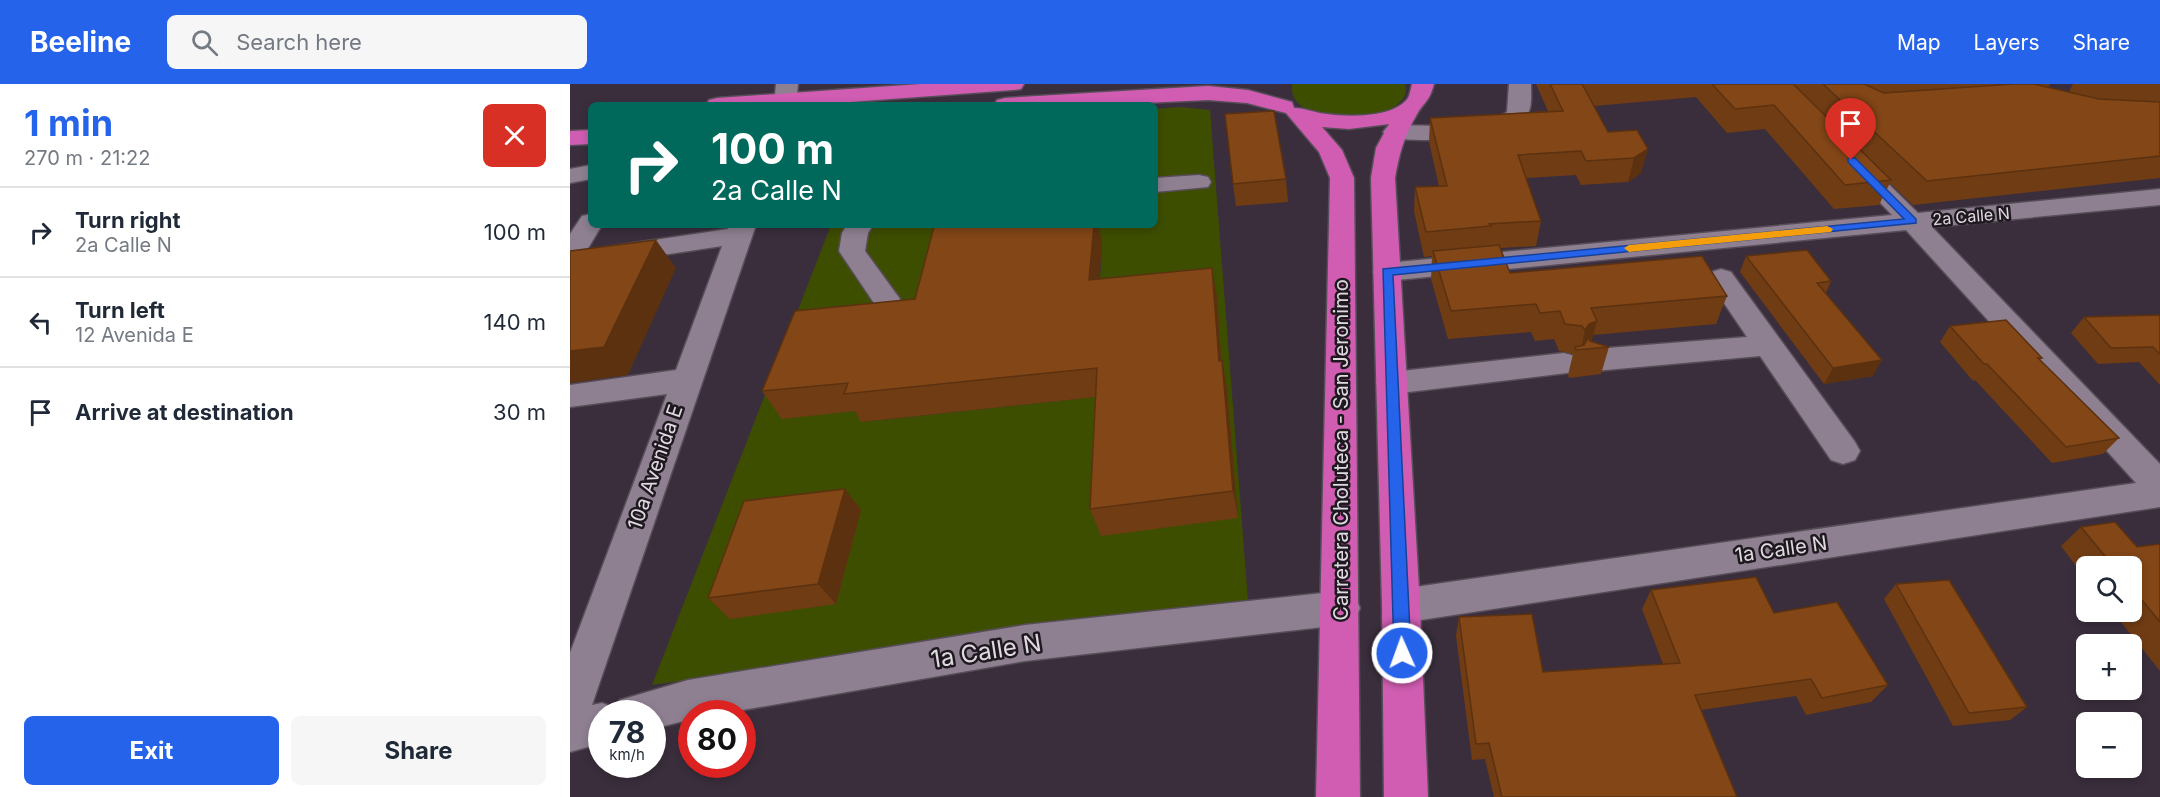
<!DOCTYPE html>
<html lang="en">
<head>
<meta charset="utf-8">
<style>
  body { margin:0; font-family:Inter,sans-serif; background:#f6f6f7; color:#1f2937; height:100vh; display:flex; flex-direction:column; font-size:22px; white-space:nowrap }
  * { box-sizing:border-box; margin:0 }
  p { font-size:20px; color:#747a83 }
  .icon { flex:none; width:33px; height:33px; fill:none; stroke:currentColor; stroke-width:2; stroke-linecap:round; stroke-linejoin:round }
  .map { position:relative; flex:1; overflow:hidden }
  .details { display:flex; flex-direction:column; background:#fff; width:570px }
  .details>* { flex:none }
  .banner { position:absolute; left:18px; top:18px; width:570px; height:126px; border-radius:9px; box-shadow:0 3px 9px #0003; background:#00695c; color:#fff; overflow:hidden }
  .buttons { position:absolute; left:1506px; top:472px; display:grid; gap:12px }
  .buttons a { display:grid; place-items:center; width:66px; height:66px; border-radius:9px; background:#fff; box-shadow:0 3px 9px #0003; font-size:30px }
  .speed { position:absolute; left:18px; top:616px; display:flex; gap:12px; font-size:30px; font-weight:700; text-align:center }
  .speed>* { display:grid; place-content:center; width:78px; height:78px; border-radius:50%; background:#fff; box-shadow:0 3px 9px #0003; line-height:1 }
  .speed small { font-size:15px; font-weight:400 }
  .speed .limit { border:9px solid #d22; background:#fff; color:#111 }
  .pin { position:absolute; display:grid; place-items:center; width:51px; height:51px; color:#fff; margin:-62px -26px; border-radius:50% 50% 50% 0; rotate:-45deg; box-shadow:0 0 6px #0007 }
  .pin .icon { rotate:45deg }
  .me { position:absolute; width:66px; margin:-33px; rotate:358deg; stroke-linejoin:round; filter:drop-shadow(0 0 4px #0008) }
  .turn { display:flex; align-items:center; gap:21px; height:126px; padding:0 24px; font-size:27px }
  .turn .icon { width:78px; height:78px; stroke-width:2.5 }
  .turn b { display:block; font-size:42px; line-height:51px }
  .round { display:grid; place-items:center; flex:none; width:63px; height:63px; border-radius:9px; background:#f6f6f7 }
  .summary { display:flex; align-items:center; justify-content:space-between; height:102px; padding:0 24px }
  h1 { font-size:36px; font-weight:700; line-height:45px; color:#2563eb }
  .action { display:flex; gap:12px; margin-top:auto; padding:12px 24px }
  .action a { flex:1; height:69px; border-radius:9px; background:#2563eb; color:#fff; font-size:24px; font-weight:700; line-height:69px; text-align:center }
  .action a+a { background:#f6f6f7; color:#1f2937 }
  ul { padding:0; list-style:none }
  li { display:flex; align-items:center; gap:18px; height:90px; padding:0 24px; border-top:2px solid #e0e1e3 }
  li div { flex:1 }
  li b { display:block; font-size:22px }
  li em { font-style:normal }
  header { display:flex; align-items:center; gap:36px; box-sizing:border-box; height:84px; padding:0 30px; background:#2563eb; color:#fff }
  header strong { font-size:28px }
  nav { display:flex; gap:33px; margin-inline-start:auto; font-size:21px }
  .search { width:420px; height:54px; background:#f6f6f7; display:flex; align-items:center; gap:15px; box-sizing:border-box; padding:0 21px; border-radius:9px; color:#747a83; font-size:22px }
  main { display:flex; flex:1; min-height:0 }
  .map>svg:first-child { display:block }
  .green { fill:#3e4e00; fill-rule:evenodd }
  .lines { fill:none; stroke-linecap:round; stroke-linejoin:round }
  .minor-casing { stroke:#574d58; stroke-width:3 }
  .highway-casing { stroke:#574d58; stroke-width:3 }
  .minor { fill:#8e8091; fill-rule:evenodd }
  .highway { fill:#d05db1; fill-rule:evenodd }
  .wall { fill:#703c14 }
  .shaded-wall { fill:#5b3110 }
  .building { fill:#824617; stroke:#5b3110; stroke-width:1.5 }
  .route { fill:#2563eb; stroke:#184099; stroke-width:1.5 }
  .slow { fill:#f59e0b }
  .labels { text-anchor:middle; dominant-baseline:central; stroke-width:5; stroke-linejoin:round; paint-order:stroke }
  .far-street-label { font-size:16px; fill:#e1d9e2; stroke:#1e181f }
  .street-label { font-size:20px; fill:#e1d9e2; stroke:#1e181f }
  .near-street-label { font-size:24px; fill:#e1d9e2; stroke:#1e181f }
</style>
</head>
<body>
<header>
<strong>Beeline</strong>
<div class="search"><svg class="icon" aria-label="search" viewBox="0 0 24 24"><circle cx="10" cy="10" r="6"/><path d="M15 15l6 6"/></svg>Search here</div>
<nav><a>Map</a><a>Layers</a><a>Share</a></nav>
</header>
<main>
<section class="details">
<div class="summary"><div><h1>1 min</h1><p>270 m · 21:22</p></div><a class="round" style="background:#d93025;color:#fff"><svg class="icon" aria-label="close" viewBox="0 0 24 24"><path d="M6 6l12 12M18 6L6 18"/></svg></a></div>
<ul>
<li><svg class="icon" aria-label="right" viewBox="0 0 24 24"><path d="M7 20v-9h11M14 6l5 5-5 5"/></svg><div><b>Turn right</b><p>2a Calle N</p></div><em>100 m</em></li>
<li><svg class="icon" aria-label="left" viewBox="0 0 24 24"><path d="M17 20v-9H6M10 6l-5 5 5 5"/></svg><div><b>Turn left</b><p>12 Avenida E</p></div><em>140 m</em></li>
<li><svg class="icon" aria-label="arrive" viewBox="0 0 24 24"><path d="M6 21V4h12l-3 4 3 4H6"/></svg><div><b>Arrive at destination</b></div><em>30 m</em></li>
</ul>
<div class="action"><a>Exit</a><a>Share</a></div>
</section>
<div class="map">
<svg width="1590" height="713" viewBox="0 0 1590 713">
  <rect width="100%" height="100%" fill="#3a2e3c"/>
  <g class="green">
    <path d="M722,0H835C848,41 715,49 722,0Z"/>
    <path d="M610,23L640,26L678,517L82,601L261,141H585V25ZM532,158L524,313L292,338L295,326L212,334L359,243Z"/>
  </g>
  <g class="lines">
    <defs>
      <g id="minor">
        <polygon points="206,0 228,0 226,21 204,21"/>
        <path d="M939,0H961C961,13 963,25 954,36C937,57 842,59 817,53L813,48L817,43L825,41C855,41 913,47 937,28Z"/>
        <polygon points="1283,71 1291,73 1348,129 1590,105 1590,121 1362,143 1590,380 1590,423 831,539 817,534 812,522 817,510 831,505 1566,399 1336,146 817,197 807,194 803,188 807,182 817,179 1322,131 1271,78 1275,73"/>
        <polygon points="21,81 21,95 0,99 0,85"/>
        <polygon points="629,91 638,93 641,98 638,103 585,108 585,94"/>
        <polygon points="21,130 21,141 32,141 17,166 158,145 160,141 186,141 22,621 32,619 46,624 50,616 118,596 455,541 771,507 785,512 790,524 785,536 771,541 455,577 150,630 122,630 122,635 82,645 82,630 32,630 32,659 0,668 0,569 97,310 0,323 0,301 106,286 152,162 0,185 0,150 12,132"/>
        <polygon points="277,141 303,141 298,149 295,167 330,215 326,222 316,224 306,222 269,167 272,149"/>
        <polygon points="1151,185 1161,188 1285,358 1290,367 1285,376 1273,380 1261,376 1190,272 1025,287 1014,283 1010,276 1014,269 1025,265 1177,253 1137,194 1141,188"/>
        <polygon points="994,269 1005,272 1009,280 1005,288 822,310 811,307 806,299 811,291 822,288"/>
      </g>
      <g id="highway">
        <polygon points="351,0 454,0 451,5 443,6 240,21 136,21 139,16 147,14"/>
        <path d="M842,0H864C859,19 854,17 846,32C834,52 829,71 825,94L850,522L858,713H814L812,522L801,94L806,64L819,40L779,45L752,43L772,66L784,94L790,713H746L760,94L749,68L716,29L677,19L638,16L531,21H424L427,16L435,14L638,2L678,6L722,18L724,24C735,24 746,29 757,30C779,33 824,34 838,14C840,10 841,4 842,0Z"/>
        <polygon points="21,46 21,60 0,61 0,47"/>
      </g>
    </defs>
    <use href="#minor" class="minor-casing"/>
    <use href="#highway" class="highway-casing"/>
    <use href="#minor" class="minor"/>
    <use href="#highway" class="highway"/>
  </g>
  <g class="wall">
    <polygon points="966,0 1429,0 1428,1 1480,0 1478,3 1499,8 1503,0 1590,0 1590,94 1343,121 1320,99 1309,121 1264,125 1195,45 1157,49 1126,13 1024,22 1038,48 1067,46 1071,89 1058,98 1011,101 1006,91 956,94 971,137 966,162 930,164 940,189 1157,212 1146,240 1023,251 1021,258 1039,263 1031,290 999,294 998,291 1003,270 989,267 984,255 965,257 961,248 878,255 861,195 862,172 854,173 844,127 845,103 869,102 859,58 860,34 978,27"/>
    <polygon points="716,95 718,118 666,122 663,100"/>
    <polygon points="532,157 529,195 647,212 651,276 652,276 657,304 668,434 531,452 520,425 526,313 291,338 285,327 212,335 192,307 345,215"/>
    <polygon points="1176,172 1261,197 1256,209 1303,292 1254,300 1170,188"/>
    <polygon points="1590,231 1590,301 1569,278 1528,280 1501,249 1514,233"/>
    <polygon points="1380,242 1472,274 1470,276 1549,354 1533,370 1482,379 1405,296 1403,297 1370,258"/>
    <polygon points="275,405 291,426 266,520 160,535 138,514"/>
    <polygon points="1511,443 1567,463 1590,460 1590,587 1543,528 1562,528 1562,483 1516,483 1516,495 1491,462"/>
    <polygon points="1326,500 1457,623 1440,636 1383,642 1314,515"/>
    <polygon points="1081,506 1204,529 1318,601 1301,618 1236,631 1226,612 1131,626 1167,713 924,713 915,675 902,676 886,552 889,533 973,588 1093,580 1072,525"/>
  </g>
  <g class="shaded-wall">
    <polygon points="1078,65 1071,89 1058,98 1064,74"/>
    <polygon points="524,141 528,141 532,157 527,224 519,196"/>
    <polygon points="86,156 106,184 58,291 0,299 0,267"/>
    <polygon points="642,184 647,212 653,304 649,277"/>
    <polygon points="1027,237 1020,264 1011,265 1015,246 1019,240"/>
    <polygon points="652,276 657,304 668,434 663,407"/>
    <polygon points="1312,276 1303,292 1254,300 1263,284"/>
    <polygon points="275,405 291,426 266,520 248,500"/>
  </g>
  <g class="building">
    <polygon points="980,0 1012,0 1038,48 1067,46 1078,65 1064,74 1016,77 1011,67 948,71 971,137 919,140 921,142 856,148 845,103 877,102 860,34 993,27"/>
    <polygon points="1142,0 1223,0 1321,96 1275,101 1204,21 1165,25"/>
    <polygon points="1253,0 1294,0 1314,9 1443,0 1464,0 1529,15 1590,18 1590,72 1357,97"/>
    <polygon points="704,27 716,95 663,100 655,30"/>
    <polygon points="394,141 524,141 519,196 642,184 649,277 652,276 663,407 520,425 527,284 274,310 278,299 192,307 225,227 345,215 364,143"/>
    <polygon points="86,156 34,263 0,267 0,167"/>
    <polygon points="929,161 940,189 1132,172 1157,212 1021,224 1027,237 1019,240 1015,246 1012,242 995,240 990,227 970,229 966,220 881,227 863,167"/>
    <polygon points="1237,166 1261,197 1247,199 1312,276 1263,284 1176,172"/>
    <polygon points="1590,231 1590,270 1583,263 1541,264 1514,233"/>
    <polygon points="1436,236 1472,274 1468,274 1549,354 1496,363 1417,280 1414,280 1380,242"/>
    <polygon points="1018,254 1020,257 1039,263 1006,266 1005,263 1014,261"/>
    <polygon points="275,405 248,500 138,514 174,417"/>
    <polygon points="1545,438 1567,463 1590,460 1590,538 1562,504 1562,483 1544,483 1511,443"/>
    <polygon points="1186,493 1204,529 1267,518 1318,601 1252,614 1241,595 1125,611 1167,713 932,713 919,659 906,660 889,533 962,530 973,588 1110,579 1081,506"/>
    <polygon points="1379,496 1457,623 1399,629 1326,500"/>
  </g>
  <polygon class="route" points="1278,74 1285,74 1346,135 1346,139 823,191 841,569 838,575 832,577 827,575 824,569 813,185 1334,135 1278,78"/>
  <polygon class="slow" points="1257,142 1263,145 1261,148 1059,168 1054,164 1059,161"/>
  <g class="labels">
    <g class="far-street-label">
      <text transform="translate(1401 132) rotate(-5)">2a Calle N</text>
    </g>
    <g class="street-label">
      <text transform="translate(771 366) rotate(-90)">Carretera Choluteca - San Jeronimo</text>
      <text transform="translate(85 383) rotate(-71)">10a Avenida E</text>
      <text transform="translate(1211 465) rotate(-8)">1a Calle N</text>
    </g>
    <g class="near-street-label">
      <text transform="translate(416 567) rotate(-9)">1a Calle N</text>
    </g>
  </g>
</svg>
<div class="buttons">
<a><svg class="icon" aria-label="search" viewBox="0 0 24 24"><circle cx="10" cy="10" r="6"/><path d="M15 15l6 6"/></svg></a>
<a>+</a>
<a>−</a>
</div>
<div class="speed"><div>78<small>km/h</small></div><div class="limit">80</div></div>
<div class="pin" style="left:1281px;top:76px;background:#d93025"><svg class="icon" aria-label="arrive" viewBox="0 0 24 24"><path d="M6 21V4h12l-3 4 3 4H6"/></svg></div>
<svg class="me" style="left:832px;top:569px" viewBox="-20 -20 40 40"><circle r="17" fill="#2563eb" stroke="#fff" stroke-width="3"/><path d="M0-11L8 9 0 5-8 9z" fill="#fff"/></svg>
<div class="banner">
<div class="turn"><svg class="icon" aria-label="right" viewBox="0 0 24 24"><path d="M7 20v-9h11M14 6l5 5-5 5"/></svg><div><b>100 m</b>2a Calle N</div></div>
</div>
</div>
</main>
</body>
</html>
